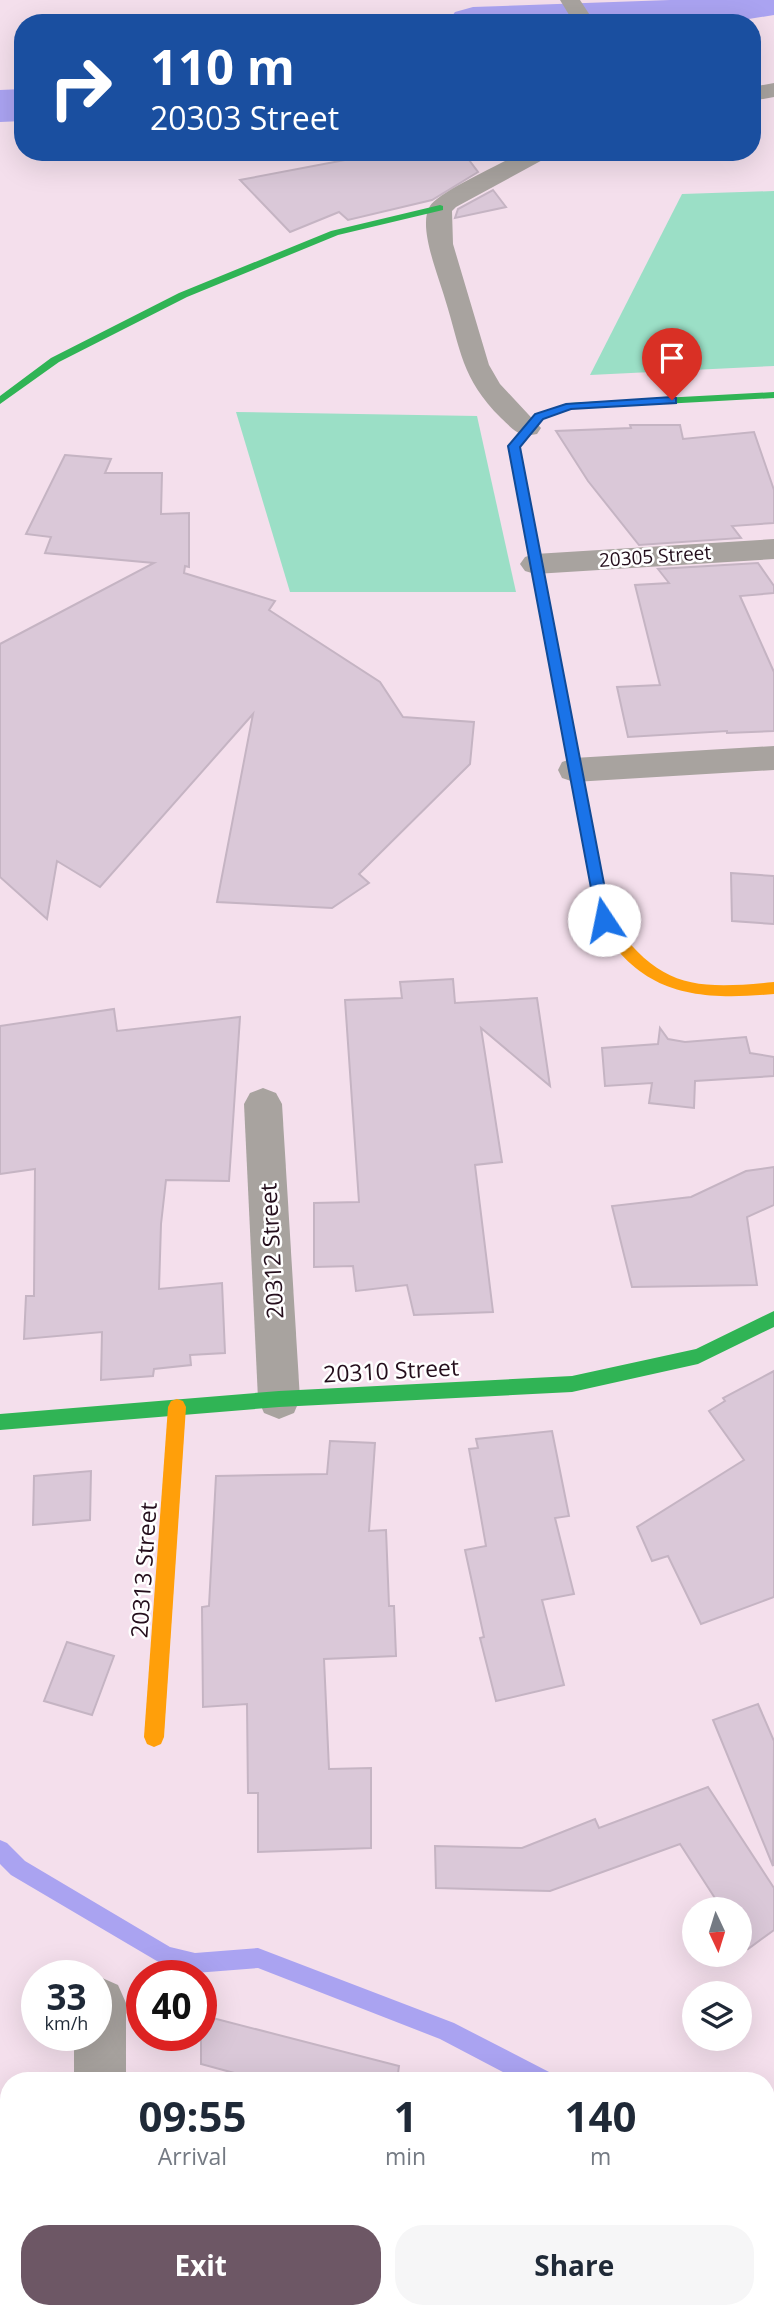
<!DOCTYPE html>
<html lang="en">
<head>
<meta charset="utf-8">
<style>
  body { margin:0; font-family:"Open Sans",sans-serif; background:#f6f6f7; color:#1f2937; height:100vh; display:flex; flex-direction:column; font-size:26px; white-space:nowrap }
  * { box-sizing:border-box; margin:0 }
  p { font-size:23px; color:#747a83 }
  .icon { flex:none; width:38px; height:38px; fill:none; stroke:currentColor; stroke-width:2; stroke-linecap:round; stroke-linejoin:round }
  .map { position:relative; flex:1; overflow:hidden }
  .sheet { position:absolute; left:0px; top:2072px; width:775px; height:247px; display:flex; flex-direction:column; background:#fff; border-radius:28px 28px 0 0; box-shadow:0 7px 28px #0002 }
  .sheet>* { flex:none }
  .banner { position:absolute; left:14px; top:14px; width:747px; height:147px; border-radius:28px; box-shadow:0 7px 28px #0002; background:#1a4fa0; color:#fff; overflow:hidden }
  .needle { width:46px; rotate:176deg }
  .fabs { position:absolute; left:682px; top:1897px; display:grid; gap:14px }
  .fabs a { display:grid; place-items:center; width:70px; height:70px; border-radius:50%; background:#fff; box-shadow:0 7px 28px #0002; font-size:35px }
  .speed { position:absolute; left:21px; top:1960px; display:flex; gap:14px; font-size:35px; font-weight:700; text-align:center }
  .speed>* { display:grid; place-content:center; width:91px; height:91px; border-radius:50%; background:#fff; box-shadow:0 7px 28px #0002; line-height:1 }
  .speed small { font-size:18px; font-weight:400 }
  .speed .limit { border:10px solid #d22; background:#fff; color:#111 }
  .pin { position:absolute; display:grid; place-items:center; width:60px; height:60px; color:#fff; margin:-72px -30px; border-radius:50% 50% 50% 0; rotate:-45deg; box-shadow:0 0 7px #0007 }
  .pin .icon { rotate:45deg }
  .me { position:absolute; width:77px; margin:-38px; rotate:349deg; stroke-linejoin:round; filter:drop-shadow(0 0 5px #0008) }
  .turn { display:flex; align-items:center; gap:24px; height:147px; padding:0 21px; font-size:32px }
  .turn .icon { width:91px; height:91px; stroke-width:2.5 }
  .turn b { display:block; font-size:49px; line-height:60px }
  .eta { display:flex; justify-content:space-evenly; align-items:center; height:119px; text-align:center }
  .eta b { font-size:42px; font-weight:700; line-height:49px }
  .action { display:flex; gap:14px; margin-top:auto; padding:14px 21px }
  .action a { flex:1; height:80px; border-radius:28px; background:#6d5765; color:#fff; font-size:28px; font-weight:700; line-height:80px; text-align:center }
  .action a+a { background:#f6f6f7; color:#1f2937 }
  .map>svg:first-child { display:block }
  .green { fill:#9bdfc6 }
  .lines { fill:none; stroke-linecap:round; stroke-linejoin:round }
  .stream { fill:#aaa3f1; fill-rule:evenodd }
  .river { fill:#aaa3f1; fill-rule:evenodd }
  .building { fill:#dac8d8; stroke:#c5b4c3; stroke-width:2 }
  .street { fill:#a8a39f; fill-rule:evenodd }
  .fast { fill:#30b455; fill-rule:evenodd }
  .slow { fill:#ff9f0a; fill-rule:evenodd }
  .route { fill:#1a73e8; stroke:#114b97; stroke-width:2 }
  .labels { text-anchor:middle; dominant-baseline:central; stroke-width:5; stroke-linejoin:round; paint-order:stroke }
  .far-street-label { font-size:19px; fill:#240e1c; stroke:#fff }
  .street-label { font-size:23px; fill:#240e1c; stroke:#fff }
</style>
</head>
<body>
<div class="map">
<svg width="774" height="2318" viewBox="0 0 774 2318">
  <rect width="100%" height="100%" fill="#f4dfec"/>
  <g class="green">
    <polygon points="774,191 774,366 590,375 682,194"/>
    <polygon points="236,412 477,416 516,592 290,592"/>
  </g>
  <g class="lines">
    <g class="stream">
      <polygon points="0,1840 7,1843 25,1861 170,1947 195,1953 258,1948 454,2023 551,2073 554,2081 520,2081 440,2039 258,1968 195,1973 167,1967 11,1875 0,1864"/>
      <polygon points="766,2173 774,2176 774,2200 766,2197"/>
    </g>
    <g class="river">
      <polygon points="670,0 774,0 774,15 724,23 447,23 455,12 473,7"/>
      <polygon points="23,89 23,121 0,122 0,90"/>
    </g>
  </g>
  <g class="building">
    <polygon points="387,152 463,152 478,172 432,200 348,220 339,212 290,232 240,180"/>
    <polygon points="493,190 506,207 455,218 458,209"/>
    <polygon points="630,425 680,425 683,439 754,432 774,490 774,523 732,526 741,538 639,545 588,481 556,431 631,428"/>
    <polygon points="65,455 111,459 105,473 162,473 161,514 189,513 189,567 185,566 184,573 275,601 269,610 380,682 403,717 474,722 470,764 359,874 369,883 332,908 217,902 253,714 100,887 57,861 47,919 0,877 0,644 154,563 45,553 51,537 26,534"/>
    <polygon points="758,563 774,586 774,593 740,596 774,672 774,731 727,733 727,731 628,737 617,687 660,685 635,585 669,583 658,569"/>
    <polygon points="731,873 774,876 774,924 732,921"/>
    <polygon points="453,979 455,1003 537,998 550,1086 481,1028 502,1162 475,1165 493,1312 414,1315 407,1285 356,1291 353,1266 314,1267 314,1203 359,1202 345,1000 402,998 400,982"/>
    <polygon points="114,1009 117,1031 240,1017 229,1181 166,1180 161,1224 159,1289 222,1283 225,1353 190,1355 191,1365 154,1369 153,1376 101,1380 102,1332 24,1339 26,1296 34,1296 35,1169 0,1174 0,1026"/>
    <polygon points="660,1028 668,1039 685,1042 746,1037 750,1053 774,1057 774,1076 695,1081 694,1108 649,1103 652,1083 605,1086 602,1048 658,1044"/>
    <polygon points="774,1167 774,1205 747,1217 757,1285 632,1287 612,1206 691,1197 746,1171"/>
    <polygon points="774,1371 774,1597 701,1624 668,1556 652,1561 637,1527 744,1460 709,1411 725,1401 723,1398"/>
    <polygon points="552,1431 569,1516 555,1518 574,1594 542,1600 564,1685 496,1701 480,1638 484,1637 465,1550 486,1546 469,1449 478,1448 476,1439"/>
    <polygon points="330,1441 375,1443 369,1531 386,1530 389,1606 394,1606 396,1656 324,1659 329,1769 371,1768 371,1848 258,1852 258,1793 248,1793 247,1704 203,1707 202,1607 209,1606 216,1476 327,1474"/>
    <polygon points="91,1471 90,1520 33,1525 34,1476"/>
    <polygon points="67,1642 114,1656 92,1715 44,1701"/>
    <polygon points="758,1704 774,1741 773,1866 713,1720"/>
    <polygon points="708,1787 774,1888 774,1930 748,1949 740,1937 740,1909 722,1909 680,1844 550,1891 436,1888 435,1846 522,1848 595,1819 599,1828"/>
    <polygon points="201,2015 399,2066 397,2081 264,2081 201,2064"/>
  </g>
  <g class="lines">
    <g class="street">
      <polygon points="560,0 580,0 595,23 574,23"/>
      <polygon points="774,83 774,97 752,101 752,87"/>
      <path d="M522,152H551L548,157L456,207L452,211L453,244L489,365L500,384L541,428L537,434C519,438 513,429 501,418C461,378 461,350 445,299C439,277 417,226 430,206C438,192 505,162 522,152Z"/>
      <polygon points="774,539 774,559 535,574 525,571 520,564 525,557 535,554"/>
      <polygon points="774,746 774,770 574,782 562,778 558,770 562,762 574,758"/>
      <polygon points="263,1088 276,1093 282,1104 300,1399 294,1413 279,1419 264,1413 258,1399 244,1104 250,1093"/>
      <polygon points="100,1977 118,1985 126,2003 126,2081 74,2081 74,2035 96,2035 96,1979"/>
      <polygon points="98,2310 155,2310 158,2318 101,2318"/>
    </g>
    <g class="fast">
      <polygon points="440,205 443,206 443,210 338,235 187,297 59,362 0,404 0,396 51,358 179,293 331,231"/>
      <polygon points="774,392 774,398 571,409 543,419 520,446 571,714 570,717 560,717 508,446 535,415 570,403"/>
      <polygon points="774,1311 774,1327 698,1364 572,1392 279,1407 0,1430 0,1414 279,1391 572,1376 696,1349"/>
    </g>
    <g class="slow">
      <path d="M565,709L571,714L611,919C659,988 694,990 774,982V994C695,1001 639,995 597,920L559,714Z"/>
      <polygon points="177,1399 183,1401 186,1407 164,1737 161,1744 154,1747 147,1744 144,1737 168,1407 171,1401"/>
    </g>
  </g>
  <polygon class="route" points="672,397 676,398 676,403 571,409 543,419 520,447 611,920 604,926 597,920 508,446 535,414 566,404"/>
  <g class="labels">
    <g class="far-street-label">
      <text transform="translate(655 556) rotate(-4)">20305 Street</text>
    </g>
    <g class="street-label">
      <text transform="translate(271 1251) rotate(-93)">20312 Street</text>
      <text transform="translate(391 1370) rotate(-3)">20310 Street</text>
      <text transform="translate(143 1570) rotate(-86)">20313 Street</text>
    </g>
  </g>
</svg>
<div class="fabs">
<a><svg class="needle" viewBox="-14 -14 28 28"><path d="M0-13l5 13h-10z" fill="#e53935"/><path d="M0 13l5-13h-10z" fill="#747a83"/></svg></a>
<a><svg class="icon" aria-label="layers" viewBox="0 0 24 24"><path d="M12 4l9 5-9 5-9-5zM3 14l9 5 9-5"/></svg></a>
</div>
<div class="speed"><div>33<small>km/h</small></div><div class="limit">40</div></div>
<div class="pin" style="left:672px;top:400px;background:#d93025"><svg class="icon" aria-label="arrive" viewBox="0 0 24 24"><path d="M6 21V4h12l-3 4 3 4H6"/></svg></div>
<svg class="me" style="left:604px;top:920px" viewBox="-20 -20 40 40"><circle r="19" fill="#fff"/><path d="M0-13L10 11 0 6-10 11z" fill="#1a73e8"/></svg>
<div class="banner">
<div class="turn"><svg class="icon" aria-label="right" viewBox="0 0 24 24"><path d="M7 20v-9h11M14 6l5 5-5 5"/></svg><div><b>110 m</b>20303 Street</div></div>
</div>
<section class="sheet">
<div class="eta">
<div><b>09:55</b><p>Arrival</p></div>
<div><b>1</b><p>min</p></div>
<div><b>140</b><p>m</p></div>
</div>
<div class="action"><a>Exit</a><a>Share</a></div>
</section>
</div>
</body>
</html>
